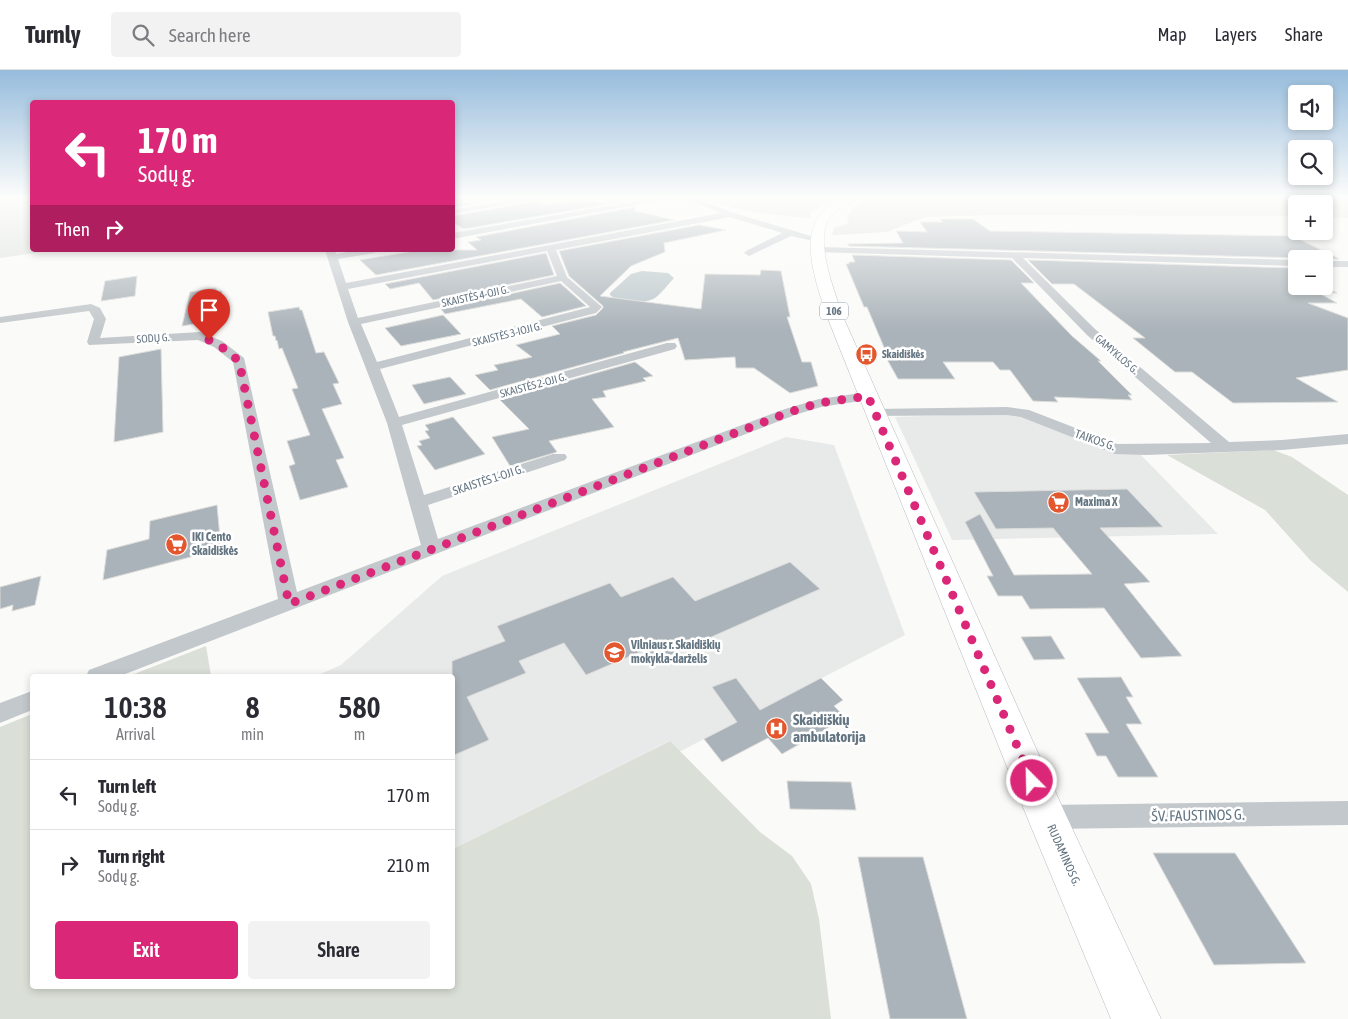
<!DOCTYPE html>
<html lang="en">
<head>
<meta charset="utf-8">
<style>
  body { margin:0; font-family:"Asap Condensed",sans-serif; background:#f2f2f3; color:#2b2b33; height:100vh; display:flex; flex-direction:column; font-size:19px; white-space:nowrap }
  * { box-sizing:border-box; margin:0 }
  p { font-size:16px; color:#7c7c81 }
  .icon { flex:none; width:28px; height:28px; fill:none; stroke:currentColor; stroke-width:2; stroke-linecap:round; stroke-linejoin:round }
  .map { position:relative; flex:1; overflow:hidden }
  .details { position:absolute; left:30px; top:604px; width:425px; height:315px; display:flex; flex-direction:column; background:#fff; border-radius:5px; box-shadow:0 2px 8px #0003 }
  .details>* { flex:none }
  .guide { position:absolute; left:30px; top:30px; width:425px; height:152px; border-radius:5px; box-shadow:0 2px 8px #0003; background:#db2777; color:#fff; overflow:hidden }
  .tools { position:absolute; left:1288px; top:15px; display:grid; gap:10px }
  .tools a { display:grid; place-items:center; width:45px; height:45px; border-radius:5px; background:#fff; box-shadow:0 2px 8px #0003; font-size:25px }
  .pin { position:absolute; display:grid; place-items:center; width:42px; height:42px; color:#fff; margin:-51px -21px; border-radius:50% 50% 50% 0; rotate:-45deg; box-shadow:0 0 5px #0007 }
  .pin .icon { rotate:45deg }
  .me { position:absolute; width:55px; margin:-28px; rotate:337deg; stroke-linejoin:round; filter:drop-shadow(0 0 4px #0008) }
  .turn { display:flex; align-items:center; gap:18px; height:105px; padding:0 25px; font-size:22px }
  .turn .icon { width:65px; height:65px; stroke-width:2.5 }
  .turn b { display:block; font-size:35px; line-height:42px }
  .then { display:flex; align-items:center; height:48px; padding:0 25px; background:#0003; gap:10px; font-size:19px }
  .eta { display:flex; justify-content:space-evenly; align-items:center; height:85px; text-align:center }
  .eta b { font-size:30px; font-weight:600; line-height:35px }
  .action { display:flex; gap:10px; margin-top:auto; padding:10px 25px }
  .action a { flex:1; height:58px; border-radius:5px; background:#db2777; color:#fff; font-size:20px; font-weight:600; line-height:58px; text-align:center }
  .action a+a { background:#f2f2f3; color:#2b2b33 }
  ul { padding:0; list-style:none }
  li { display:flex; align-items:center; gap:15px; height:70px; padding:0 25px; border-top:1px solid #e1e1e2 }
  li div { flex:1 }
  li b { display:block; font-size:19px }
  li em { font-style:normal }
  header { display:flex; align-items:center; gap:30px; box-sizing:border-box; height:70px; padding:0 25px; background:#fff; border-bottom:1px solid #e1e1e2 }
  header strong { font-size:24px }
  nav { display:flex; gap:28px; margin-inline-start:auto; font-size:18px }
  .search { width:350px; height:45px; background:#f2f2f3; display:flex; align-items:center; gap:12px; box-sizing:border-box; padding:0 18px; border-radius:5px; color:#7c7c81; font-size:19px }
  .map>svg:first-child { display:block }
  .built { fill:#e8e9e9 }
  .green { fill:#dadfd7 }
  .water { fill:#bbc7cb }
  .building { fill:#aab3b9; stroke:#dcdcda }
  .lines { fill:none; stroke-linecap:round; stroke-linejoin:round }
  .primary-casing { stroke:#b5babe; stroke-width:1 }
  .street { fill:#c3c8cc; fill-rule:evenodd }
  .primary { fill:#fff; fill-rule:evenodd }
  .route { stroke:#db2777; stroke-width:9; stroke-dasharray:0 16.2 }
  .labels { text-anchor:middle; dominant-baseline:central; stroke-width:5; stroke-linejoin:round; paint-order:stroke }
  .far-street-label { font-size:11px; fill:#657683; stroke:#fff }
  .shield { fill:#fff; stroke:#939fa8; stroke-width:1 }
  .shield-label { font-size:11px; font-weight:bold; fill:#657683 }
  .far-poi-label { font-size:11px; font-weight:bold; fill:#657683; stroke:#fff; text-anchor:start }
  .street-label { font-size:12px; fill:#657683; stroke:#fff }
  .poi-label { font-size:12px; font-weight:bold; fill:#657683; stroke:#fff; text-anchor:start }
  .near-poi-label { font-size:15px; font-weight:bold; fill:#657683; stroke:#fff; text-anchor:start }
  .near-street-label { font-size:15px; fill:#657683; stroke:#fff }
</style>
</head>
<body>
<header>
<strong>Turnly</strong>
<div class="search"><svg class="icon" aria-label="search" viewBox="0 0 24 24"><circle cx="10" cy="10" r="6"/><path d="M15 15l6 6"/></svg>Search here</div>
<nav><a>Map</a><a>Layers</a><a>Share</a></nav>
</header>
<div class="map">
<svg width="1348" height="949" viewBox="0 0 1348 949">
  <rect width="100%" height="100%" fill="#fafaf8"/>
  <g class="built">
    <polygon points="1012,343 1140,384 1218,464 952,470 895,347"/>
    <polygon points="786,367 834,375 905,565 679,682 669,671 453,779 452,606 316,606 341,595 442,506"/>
  </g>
  <g class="green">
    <polygon points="0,128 32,128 32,180 55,180 0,188"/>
    <path d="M702,128H836L810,143L811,148C770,145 741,142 702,128Z"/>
    <polygon points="867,128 1348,128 1348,148 1324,147 1324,134 1296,134 1296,146 992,145 925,147 887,162 832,165 834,158 849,153 847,147 854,137"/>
    <polygon points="1273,380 1292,387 1348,425 1348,522 1311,491 1265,440 1167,385"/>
    <polygon points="206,576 211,606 129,606"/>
    <polygon points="32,644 32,916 452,916 453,779 670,671 760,762 792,786 811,814 819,849 831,949 0,949 0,657"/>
  </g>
  <path class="water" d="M642,201L668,203L674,208C668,214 662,223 655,228C647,234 617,232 610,225V223L631,204Z"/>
  <g class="building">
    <polygon points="452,128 459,128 467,134 493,131 452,138"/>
    <polygon points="581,130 586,132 597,131 601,133 620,132 464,159 452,152 452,146 538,131 546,135"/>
    <polygon points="635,137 635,141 675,150 376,205 360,190 420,180 477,180 468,172 481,170 476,167"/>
    <polygon points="940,149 973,149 990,161 1293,166 1339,189 849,176 848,174 903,173 896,161 927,162 920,152 943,152"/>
    <polygon points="699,155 726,160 664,173 665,182 631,196 600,226 701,239 705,204 760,205 761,200 781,201 790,247 787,247 802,292 811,292 818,316 790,323 754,298 736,298 735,287 685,290 678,268 623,282 624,283 490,320 475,305 498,300 494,295 532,287 516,275 560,264 552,256 596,245 603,238 603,236 569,206 559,181"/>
    <polygon points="546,183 554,205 433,230 419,213 390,219 385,214"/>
    <polygon points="852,185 1011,190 1034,213 1021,213 1072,266 1101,291 1098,291 1132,325 1128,325 1132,330 1054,327 1058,332 1033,331 1010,300 1000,300 993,292 943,292 955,309 898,309 883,282 886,282 867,237 864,237 846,194 849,194 849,192 855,192"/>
    <polygon points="1028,190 1291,198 1296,201 1296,216 1324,216 1337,223 1317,222 1337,233 1308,233 1348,248 1348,300 1296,308 1338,332 1233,333 1192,302 1175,302 1133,268 1145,268 1074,214 1052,214"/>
    <polygon points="137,206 135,226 101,231 105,211"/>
    <polygon points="560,213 586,236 542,247 521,229 445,244 441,239"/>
    <polygon points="216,218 216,221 222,221 218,250 182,256 190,222"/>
    <polygon points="299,237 300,240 302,240 316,283 324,282 339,313 333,314 342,334 322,339 344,388 336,390 348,417 300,430 289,396 295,394 287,371 310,365 292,319 298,318 282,278 279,279 277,270 276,271 275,266 273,266 268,242"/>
    <polygon points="443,245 461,264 401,276 385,258"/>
    <polygon points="161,279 163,362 114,372 119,287"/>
    <polygon points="635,292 653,306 643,308 646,311 603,321 606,327 592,329 614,357 549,371 557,382 510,396 492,367 529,359 500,330"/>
    <polygon points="450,307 466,324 424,334 412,315"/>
    <polygon points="453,347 485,384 435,400 417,376 422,375 419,371 430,368 425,361 429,360 425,355"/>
    <polygon points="1127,419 1163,457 1100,458 1150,512 1124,514 1182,586 1141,588 1104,538 1030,539 1022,526 998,526 987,506 993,506 965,452 980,444 1014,505 1092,504 1053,458 996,459 974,422"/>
    <polygon points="217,435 221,479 103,510 107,480 149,469 150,451"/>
    <polygon points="790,492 820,519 657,591 647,579 586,605 564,573 519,591 526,603 467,627 489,670 452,686 452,591 505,571 497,556 610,513 621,527 673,507 695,531"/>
    <polygon points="41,506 35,535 12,541 13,535 0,539 0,517"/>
    <polygon points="1051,566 1065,589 1034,590 1021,567"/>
    <polygon points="1121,607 1133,627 1126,627 1142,654 1126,654 1158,707 1118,707 1106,686 1097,686 1085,663 1109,663 1077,608"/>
    <polygon points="736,608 760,640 821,608 843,630 834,636 846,648 782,684 768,668 722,692 704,669 737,652 712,617"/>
    <polygon points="787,711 851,712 856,740 790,739"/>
    <polygon points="1153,783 1235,783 1306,893 1214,895"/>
    <polygon points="858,787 923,787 967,949 890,949"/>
  </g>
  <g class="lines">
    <defs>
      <path id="primary" d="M842,128H855C848,136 834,139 828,150C815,175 836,225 844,249L1064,741L1161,949H1111L1027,747L828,249C819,222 802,178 816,151C821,140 832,134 842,128Z"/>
    </defs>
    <use href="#primary" class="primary-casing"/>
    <g class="street">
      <polygon points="526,128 545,128 452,144 452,140"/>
      <polygon points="655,128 673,128 452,169 452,163"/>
      <path d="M684,128H695L731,142L821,169L817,172L791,166L749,186L744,183L746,181L782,163L730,147L556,180L567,207L602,237L596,243L380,299L399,347L667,273H675L677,276L675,279L402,355L424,425L553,384H565L567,387L565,390L428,435L438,469L785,339L819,329L868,322L873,323L875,326L873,329L821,337L795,345L120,606H86L89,600L278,529L233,292L214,277L198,270L89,275L87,272L94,249L89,241L0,253V247L91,234L100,238L106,249L100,268L200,262L222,271L244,288L297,522L421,475L387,353L348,252L325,180H335L336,184L358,180H379L374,183L338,189L346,213L721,143ZM547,181L557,206L358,248L348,219ZM561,211L590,237L377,292L361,254Z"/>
      <polygon points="819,177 1296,190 1296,196 1023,188 1095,259 1229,372 1282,370 1348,364 1348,374 1282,380 1146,385 1115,384 1021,347 1007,345 870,346 868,343 870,340 875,339 1007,337 1029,340 1117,374 1211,373 1087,265 1012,188 816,182 816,178"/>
      <rect x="1324" y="191" width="24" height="6"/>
      <polygon points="32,621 32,640 0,653 0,633"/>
      <polygon points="1348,731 1348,755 1047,759 1037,756 1033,747 1037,738 1047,735"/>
    </g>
    <use href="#primary" class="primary"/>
  </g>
  <linearGradient id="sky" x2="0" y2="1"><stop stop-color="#96bcdc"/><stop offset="0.49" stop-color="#fdfdfc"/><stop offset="1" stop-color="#fdfdfc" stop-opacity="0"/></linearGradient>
  <rect width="1348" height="261" fill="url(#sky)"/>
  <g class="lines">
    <polyline class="route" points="209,270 218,274 239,291 289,534 790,342 819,333 868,326 1032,711"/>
  </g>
  <defs>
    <symbol id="bus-disc" viewBox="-11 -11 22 22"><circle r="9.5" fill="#e4572e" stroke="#fff"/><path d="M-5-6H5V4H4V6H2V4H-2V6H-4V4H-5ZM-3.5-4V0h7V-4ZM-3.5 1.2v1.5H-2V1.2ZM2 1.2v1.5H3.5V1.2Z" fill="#fff"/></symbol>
    <symbol id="supermarket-disc" viewBox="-11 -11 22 22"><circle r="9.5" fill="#e4572e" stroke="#fff"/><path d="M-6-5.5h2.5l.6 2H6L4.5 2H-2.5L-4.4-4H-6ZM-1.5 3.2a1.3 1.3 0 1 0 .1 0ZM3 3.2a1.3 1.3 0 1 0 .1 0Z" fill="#fff"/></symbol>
    <symbol id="school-disc" viewBox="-11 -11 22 22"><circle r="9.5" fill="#e4572e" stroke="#fff"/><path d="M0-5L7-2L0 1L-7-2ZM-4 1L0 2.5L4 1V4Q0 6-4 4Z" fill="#fff"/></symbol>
    <symbol id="hospital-disc" viewBox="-11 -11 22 22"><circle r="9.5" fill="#e4572e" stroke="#fff"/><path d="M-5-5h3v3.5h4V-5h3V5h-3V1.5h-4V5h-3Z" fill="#fff"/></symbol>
  </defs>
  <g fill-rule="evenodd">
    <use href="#bus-disc" x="854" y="272" width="25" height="25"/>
    <use href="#supermarket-disc" x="1046" y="420" width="25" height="25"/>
    <use href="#supermarket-disc" x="164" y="462" width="25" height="25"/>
    <use href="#school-disc" x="602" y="570" width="25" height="25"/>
    <use href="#hospital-disc" x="764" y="646" width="25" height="25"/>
  </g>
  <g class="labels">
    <g class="far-street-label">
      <text transform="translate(475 226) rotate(-12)">SKAISTĖS 4-OJI G.</text>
      <text transform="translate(507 264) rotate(-14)">SKAISTĖS 3-IOJI G.</text>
      <text transform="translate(153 268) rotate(-4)">SODŲ G.</text>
      <text transform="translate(1117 284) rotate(41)">GAMYKLOS G.</text>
      <text transform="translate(533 315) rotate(-15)">SKAISTĖS 2-OJI G.</text>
    </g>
    <rect class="shield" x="820" y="232.5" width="28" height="17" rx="4"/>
    <g class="shield-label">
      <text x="834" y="241">106</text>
    </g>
    <g class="far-poi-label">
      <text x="882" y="284">Skaidiškės</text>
    </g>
    <g class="street-label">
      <text transform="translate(1095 370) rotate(19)">TAIKOS G.</text>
      <text transform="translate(488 410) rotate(-18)">SKAISTĖS 1-OJI G.</text>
      <text transform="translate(1064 785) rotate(66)">RUDAMINOS G.</text>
    </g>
    <g class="poi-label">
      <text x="1075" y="432">Maxima X</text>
      <text x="192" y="467">IKI Cento<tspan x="192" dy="14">Skaidiškės</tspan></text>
      <text x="631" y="575">Vilniaus r. Skaidiškių<tspan x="631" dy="14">mokykla-darželis</tspan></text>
    </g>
    <g class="near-poi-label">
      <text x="793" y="649">Skaidiškių<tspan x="793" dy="17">ambulatorija</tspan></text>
    </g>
    <g class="near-street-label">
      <text transform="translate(1198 745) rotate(-1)">ŠV. FAUSTINOS G.</text>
    </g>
  </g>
</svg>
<div class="tools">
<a><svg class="icon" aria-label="sound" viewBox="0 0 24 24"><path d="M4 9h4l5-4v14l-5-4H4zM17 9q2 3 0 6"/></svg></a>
<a><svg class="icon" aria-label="search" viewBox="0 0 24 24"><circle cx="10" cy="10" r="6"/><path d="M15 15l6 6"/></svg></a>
<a>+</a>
<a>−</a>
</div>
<div class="pin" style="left:209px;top:270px;background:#d93025"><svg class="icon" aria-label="arrive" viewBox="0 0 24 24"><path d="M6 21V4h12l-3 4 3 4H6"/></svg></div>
<svg class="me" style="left:1032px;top:711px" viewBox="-20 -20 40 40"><circle r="17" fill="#db2777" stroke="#fff" stroke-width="3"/><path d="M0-11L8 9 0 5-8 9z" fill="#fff"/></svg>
<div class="guide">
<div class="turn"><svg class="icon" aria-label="left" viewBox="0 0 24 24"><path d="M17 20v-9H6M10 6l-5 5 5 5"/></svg><div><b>170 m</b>Sodų g.</div></div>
<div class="then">Then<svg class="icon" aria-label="right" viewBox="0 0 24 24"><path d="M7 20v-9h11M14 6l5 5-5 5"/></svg></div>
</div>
<section class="details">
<div class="eta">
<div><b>10:38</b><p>Arrival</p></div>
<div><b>8</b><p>min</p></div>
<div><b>580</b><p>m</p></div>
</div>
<ul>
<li><svg class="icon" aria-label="left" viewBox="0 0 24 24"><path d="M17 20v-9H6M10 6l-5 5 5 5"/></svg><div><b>Turn left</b><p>Sodų g.</p></div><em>170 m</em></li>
<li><svg class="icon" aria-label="right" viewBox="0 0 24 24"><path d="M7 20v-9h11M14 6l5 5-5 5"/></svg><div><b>Turn right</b><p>Sodų g.</p></div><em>210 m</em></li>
</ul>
<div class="action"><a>Exit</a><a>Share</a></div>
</section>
</div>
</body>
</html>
